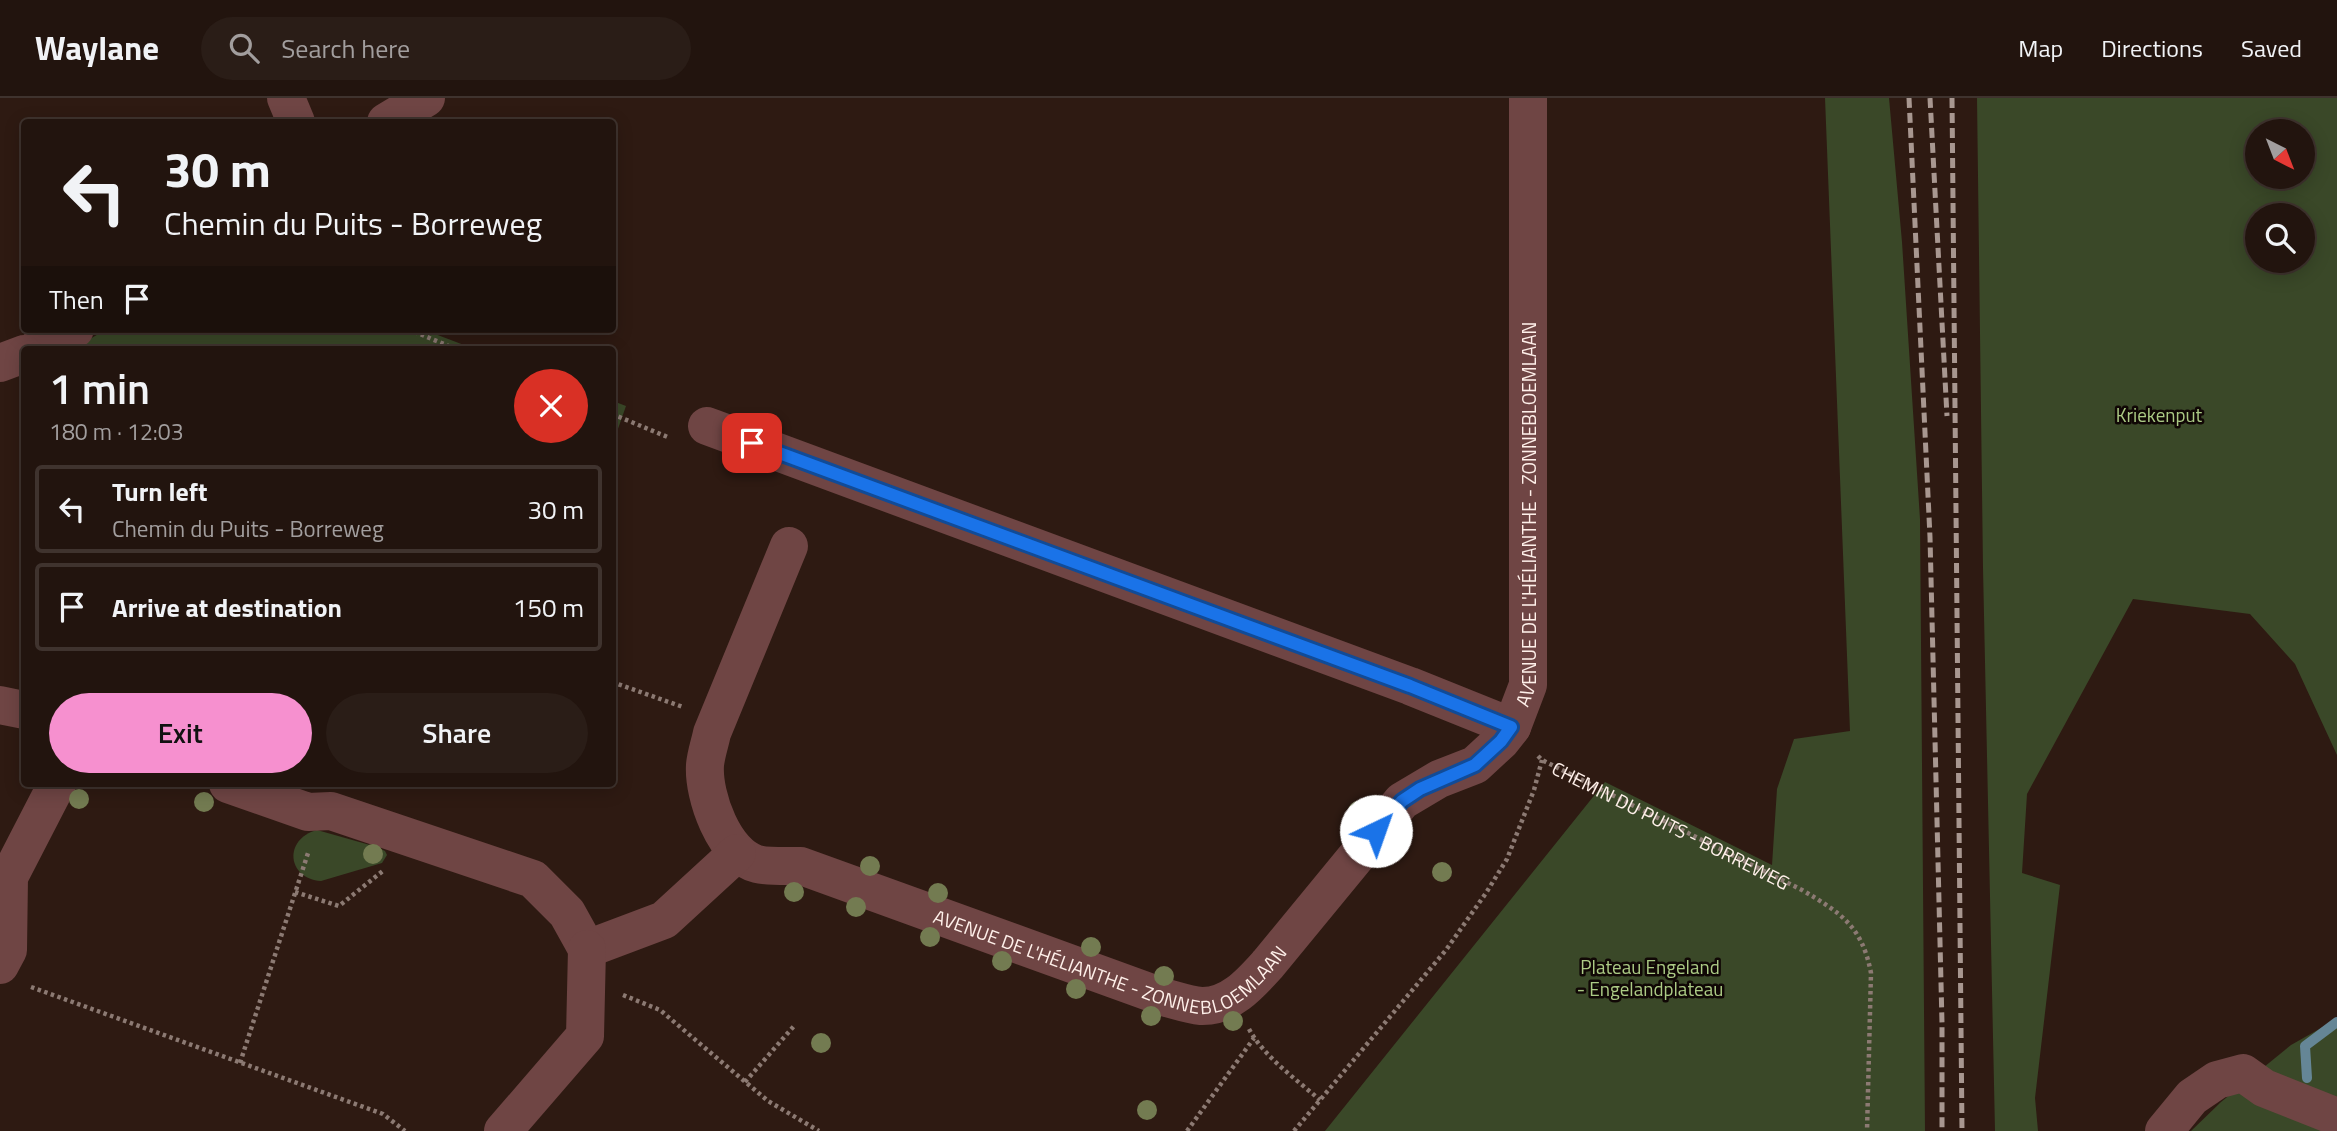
<!DOCTYPE html>
<html lang="en">
<head>
<meta charset="utf-8">
<style>
  body { margin:0; font-family:"Titillium Web",sans-serif; background:#2a1d17; color:#f1f3f6; height:100vh; display:flex; flex-direction:column; font-size:26px; white-space:nowrap }
  * { box-sizing:border-box; margin:0 }
  p { font-size:23px; color:#a29e9e }
  .icon { flex:none; width:38px; height:38px; fill:none; stroke:currentColor; stroke-width:2; stroke-linecap:round; stroke-linejoin:round }
  .map { position:relative; flex:1; overflow:hidden }
  .side { position:absolute; left:21px; top:248px; width:595px; height:441px; display:flex; flex-direction:column; background:#22140e; border-radius:7px; box-shadow:0 4px 18px #0003,0 0 0 2px #3f332e }
  .side>* { flex:none }
  .hud { position:absolute; left:21px; top:21px; width:595px; height:214px; border-radius:7px; box-shadow:0 4px 18px #0003,0 0 0 2px #3f332e; background:#22140e; color:#f1f3f6; overflow:hidden }
  .needle { width:46px; rotate:138deg }
  .fabs { position:absolute; left:2245px; top:21px; display:grid; gap:14px }
  .fabs a { display:grid; place-items:center; width:70px; height:70px; border-radius:50%; background:#22140e; box-shadow:0 4px 18px #0003,0 0 0 2px #3f332e; font-size:35px }
  .pin { position:absolute; display:grid; place-items:center; width:60px; height:60px; color:#fff; margin:-30px; border-radius:14px; box-shadow:0 4px 10px #0006 }
  .me { position:absolute; width:77px; margin:-38px; rotate:42deg; stroke-linejoin:round; filter:drop-shadow(0 0 5px #0008) }
  .turn { display:flex; align-items:center; gap:24px; height:147px; padding:0 28px; font-size:32px }
  .turn .icon { width:91px; height:91px; stroke-width:2.5 }
  .turn b { display:block; font-size:49px; line-height:60px }
  .then { display:flex; align-items:center; height:66px; padding:0 28px; background:#0003; gap:14px; font-size:26px }
  .round { display:grid; place-items:center; flex:none; width:74px; height:74px; border-radius:37px; background:#2a1d17 }
  .overview { display:flex; align-items:center; justify-content:space-between; height:119px; padding:0 28px }
  h1 { font-size:42px; font-weight:600; line-height:52px }
  .primary-button { display:flex; gap:14px; margin-top:auto; padding:14px 28px }
  .primary-button a { flex:1; height:80px; border-radius:42px; background:#f690cf; color:#111; font-size:28px; font-weight:600; line-height:80px; text-align:center }
  .primary-button a+a { background:#2a1d17; color:#f1f3f6 }
  ul { padding:0; list-style:none }
  li { display:flex; align-items:center; gap:21px; height:88px; margin:0 14px 10px; padding:0 14px; border:4px solid #3f332e; border-radius:7px }
  li div { flex:1 }
  li b { display:block; font-size:26px }
  li em { font-style:normal }
  header { display:flex; align-items:center; gap:42px; box-sizing:border-box; height:98px; padding:0 35px; background:#22140e; border-bottom:2px solid #3f332e }
  header strong { font-size:33px }
  nav { display:flex; gap:38px; margin-inline-start:auto; font-size:24px }
  .search { width:490px; height:63px; background:#2a1d17; display:flex; align-items:center; gap:18px; box-sizing:border-box; padding:0 24px; border-radius:38px; color:#a29e9e; font-size:26px }
  .map>svg:first-child { display:block }
  .green { fill:#3a4828; fill-rule:evenodd }
  .lines { fill:none; stroke-linecap:round; stroke-linejoin:round }
  .stream { stroke:#658696; stroke-width:10 }
  .path { stroke:#8c7a73; stroke-width:4.5; stroke-dasharray:3.5 3.5; stroke-linecap:butt }
  .minor { stroke:#6f4544; stroke-width:38 }
  .rail { stroke:#a89790; stroke-width:5; stroke-dasharray:10 5; stroke-linecap:butt }
  .tree { fill:#737b51 }
  .route-casing { stroke:#114b97; stroke-width:18 }
  .route { stroke:#1a73e8; stroke-width:12 }
  .labels { text-anchor:middle; dominant-baseline:central; stroke-width:5; stroke-linejoin:round; paint-order:stroke }
  .park-label { font-size:19px; fill:#accb85; stroke:#100705 }
  .street-label { font-size:19px; fill:#fff0ea; stroke:#100705 }
</style>
</head>
<body>
<header>
<strong>Waylane</strong>
<div class="search"><svg class="icon" aria-label="search" viewBox="0 0 24 24"><circle cx="10" cy="10" r="6"/><path d="M15 15l6 6"/></svg>Search here</div>
<nav><a>Map</a><a>Directions</a><a>Saved</a></nav>
</header>
<div class="map">
<svg width="2337" height="1033" viewBox="0 0 2337 1033">
  <rect width="100%" height="100%" fill="#2e1a12"/>
  <g class="green">
    <polygon points="1825,0 1889,0 1902,144 1920,421 1925,1033 1325,1033 1605,684 1772,767 1777,691 1794,641 1850,633"/>
    <path d="M1977,0H2337V657L2295,566L2250,516L2133,501L2027,696L2022,775L2060,787L2035,1000L2038,1033H1995L1983,470ZM2258,33H2303V79H2258ZM2303,117V163H2258V117Z"/>
    <polygon points="107,231 422,231 477,252 71,252"/>
    <polygon points="613,303 626,308 613,345"/>
    <path d="M317,732L377,749L385,753L387,757L382,765L321,783C287,781 283,741 317,732Z"/>
    <polygon points="2337,921 2337,1033 2191,1033 2221,1004 2291,947"/>
  </g>
  <g class="lines">
    <polyline class="stream" points="2307,980 2305,948 2337,924"/>
    <g class="path">
      <polyline points="408,231 458,252"/>
      <polyline points="612,316 670,340"/>
      <polyline points="612,584 683,609"/>
      <path id="s1" d="M1538,658L1542,662L1802,792C1841,815 1862,828 1871,875L1867,1033"/>
      <polyline points="295,794 339,808 384,772"/>
      <polyline points="31,889 383,1016 405,1033"/>
      <polyline points="623,897 660,912 768,1003 819,1033"/>
      <path d="M1249,931C1264,959 1296,981 1320,1002"/>
      <polyline points="240,965 309,752"/>
      <polyline points="745,984 794,928"/>
      <polyline points="1187,1033 1254,940"/>
      <polyline points="1294,1033 1446,852 1486,795 1507,761 1534,692 1542,662"/>
    </g>
    <g class="minor">
      <polyline points="286,0 296,24"/>
      <polyline points="386,24 426,0"/>
      <polyline points="35,252 48,247 75,231"/>
      <polyline points="0,265 24,256"/>
      <polyline points="707,328 1410,588 1512,629"/>
      <path id="s2" d="M789,448L712,635C710,645 706,656 705,667C703,698 724,757 757,766C770,769 787,768 801,768L1163,899C1175,902 1189,907 1201,908C1230,909 1250,886 1268,866L1402,703L1439,681L1475,667L1501,643L1512,629L1528,587V0"/>
      <polyline points="0,607 24,612"/>
      <polyline points="228,686 308,714 331,713 533,781 567,815 587,851 664,822 737,755"/>
      <polyline points="0,867 8,852 9,779 57,686"/>
      <polyline points="503,1033 585,938 587,851"/>
      <polyline points="2164,1033 2192,999 2217,982 2243,975 2264,990 2337,1019"/>
    </g>
    <g class="rail">
      <polyline points="1909,0 1930,439 1942,925 1942,1033"/>
      <polyline points="1930,0 1947,318"/>
      <polyline points="1952,0 1962,1033"/>
    </g>
  </g>
  <g class="tree">
    <circle cx="79" cy="701" r="10"/>
    <circle cx="204" cy="704" r="10"/>
    <circle cx="1358" cy="713" r="10"/>
    <circle cx="373" cy="756" r="10"/>
    <circle cx="870" cy="768" r="10"/>
    <circle cx="1442" cy="774" r="10"/>
    <circle cx="794" cy="794" r="10"/>
    <circle cx="938" cy="795" r="10"/>
    <circle cx="856" cy="809" r="10"/>
    <circle cx="930" cy="839" r="10"/>
    <circle cx="1091" cy="849" r="10"/>
    <circle cx="1002" cy="863" r="10"/>
    <circle cx="1164" cy="878" r="10"/>
    <circle cx="1076" cy="891" r="10"/>
    <circle cx="1151" cy="918" r="10"/>
    <circle cx="1233" cy="923" r="10"/>
    <circle cx="821" cy="945" r="10"/>
    <circle cx="1147" cy="1012" r="10"/>
  </g>
  <g class="lines">
    <defs>
      <polyline id="route" points="752,345 1410,588 1511,629 1501,643 1475,667 1420,691 1402,703 1376,733"/>
    </defs>
    <use href="#route" class="route-casing"/>
    <use href="#route" class="route"/>
  </g>
  <g class="labels">
    <g class="park-label">
      <text x="2159" y="316">Kriekenput</text>
      <text x="1650" y="868">Plateau Engeland<tspan x="1650" dy="22">- Engelandplateau</tspan></text>
    </g>
    <g class="street-label">
      <text stroke="none"><textPath href="#s2" startOffset="1465">AVENUE DE L'HÉLIANTHE - ZONNEBLOEMLAAN</textPath></text>
      <text stroke="none"><textPath href="#s1" startOffset="150">CHEMIN DU PUITS - BORREWEG</textPath></text>
      <text stroke="none"><textPath href="#s2" startOffset="732">AVENUE DE L'HÉLIANTHE - ZONNEBLOEMLAAN</textPath></text>
    </g>
  </g>
</svg>
<div class="fabs">
<a><svg class="needle" viewBox="-14 -14 28 28"><path d="M0-13l5 13h-10z" fill="#e53935"/><path d="M0 13l5-13h-10z" fill="#a29e9e"/></svg></a>
<a><svg class="icon" aria-label="search" viewBox="0 0 24 24"><circle cx="10" cy="10" r="6"/><path d="M15 15l6 6"/></svg></a>
</div>
<div class="pin" style="left:752px;top:345px;background:#d93025"><svg class="icon" aria-label="arrive" viewBox="0 0 24 24"><path d="M6 21V4h12l-3 4 3 4H6"/></svg></div>
<svg class="me" style="left:1376px;top:733px" viewBox="-20 -20 40 40"><circle r="19" fill="#fff"/><path d="M0-13L10 11 0 6-10 11z" fill="#1a73e8"/></svg>
<div class="hud">
<div class="turn"><svg class="icon" aria-label="left" viewBox="0 0 24 24"><path d="M17 20v-9H6M10 6l-5 5 5 5"/></svg><div><b>30 m</b>Chemin du Puits - Borreweg</div></div>
<div class="then">Then<svg class="icon" aria-label="arrive" viewBox="0 0 24 24"><path d="M6 21V4h12l-3 4 3 4H6"/></svg></div>
</div>
<section class="side">
<div class="overview"><div><h1>1 min</h1><p>180 m · 12:03</p></div><a class="round" style="background:#d93025;color:#fff"><svg class="icon" aria-label="close" viewBox="0 0 24 24"><path d="M6 6l12 12M18 6L6 18"/></svg></a></div>
<ul>
<li><svg class="icon" aria-label="left" viewBox="0 0 24 24"><path d="M17 20v-9H6M10 6l-5 5 5 5"/></svg><div><b>Turn left</b><p>Chemin du Puits - Borreweg</p></div><em>30 m</em></li>
<li><svg class="icon" aria-label="arrive" viewBox="0 0 24 24"><path d="M6 21V4h12l-3 4 3 4H6"/></svg><div><b>Arrive at destination</b></div><em>150 m</em></li>
</ul>
<div class="primary-button"><a>Exit</a><a>Share</a></div>
</section>
</div>
</body>
</html>
